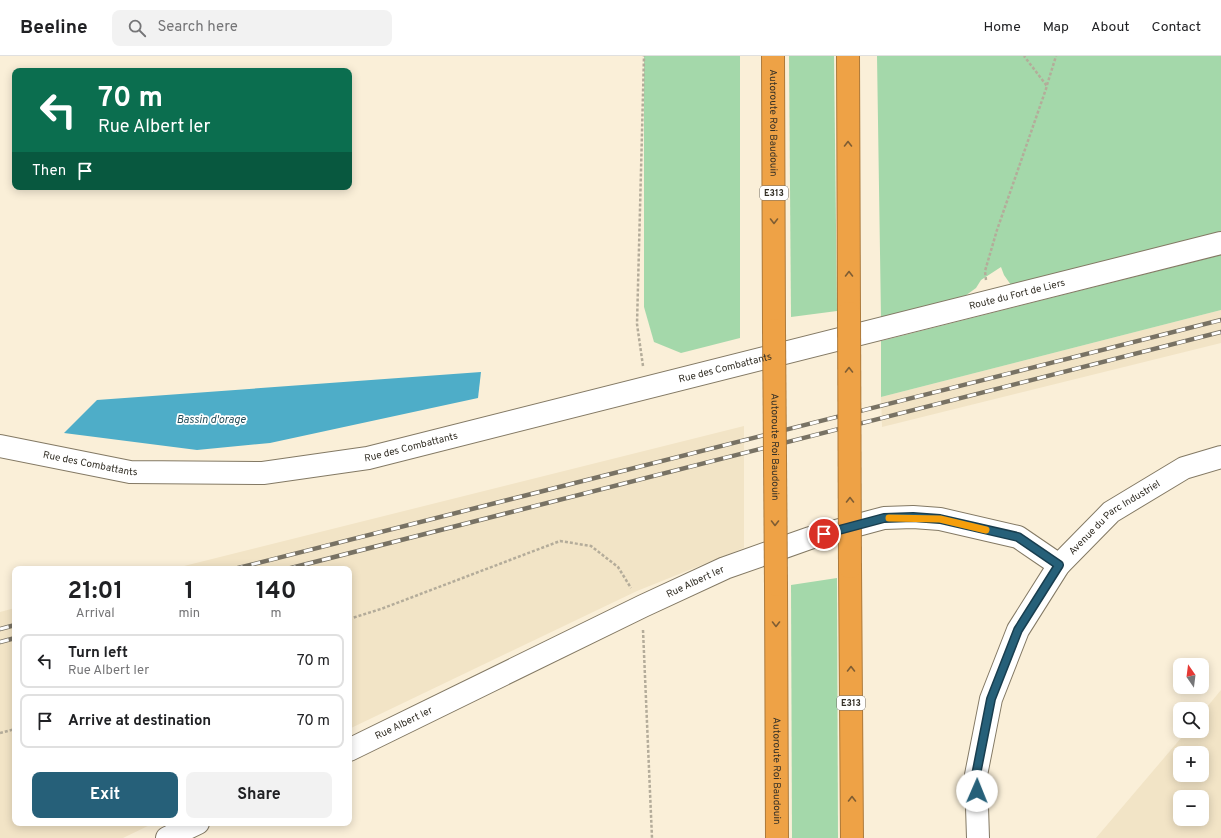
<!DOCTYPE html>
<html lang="en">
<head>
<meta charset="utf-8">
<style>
  body { margin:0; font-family:Overpass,sans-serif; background:#f2f2f2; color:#202124; height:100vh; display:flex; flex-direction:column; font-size:15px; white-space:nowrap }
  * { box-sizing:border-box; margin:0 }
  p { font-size:13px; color:#757577 }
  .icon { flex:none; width:22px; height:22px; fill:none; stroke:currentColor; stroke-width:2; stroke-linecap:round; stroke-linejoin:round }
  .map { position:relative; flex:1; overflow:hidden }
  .sheet { position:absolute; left:12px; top:510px; width:340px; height:260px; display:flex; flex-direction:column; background:#fff; border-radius:8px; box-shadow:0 2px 10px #0003 }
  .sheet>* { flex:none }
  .banner { position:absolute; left:12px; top:12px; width:340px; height:122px; border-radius:8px; box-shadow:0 2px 10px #0003; background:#0b6e4f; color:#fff; overflow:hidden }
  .needle { width:26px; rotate:346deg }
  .controls { position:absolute; left:1173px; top:602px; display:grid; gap:8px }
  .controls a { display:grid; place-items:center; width:36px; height:36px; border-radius:8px; background:#fff; box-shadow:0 2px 10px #0003; font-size:20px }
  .pin { position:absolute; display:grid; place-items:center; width:34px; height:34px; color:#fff; margin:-17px; border:2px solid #fff; border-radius:50%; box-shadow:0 1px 4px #0007 }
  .me { position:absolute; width:44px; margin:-22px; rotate:1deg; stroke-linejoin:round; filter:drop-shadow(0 0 3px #0008) }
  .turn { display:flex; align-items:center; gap:14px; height:84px; padding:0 20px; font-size:18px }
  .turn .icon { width:52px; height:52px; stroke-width:2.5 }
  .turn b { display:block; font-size:28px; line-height:34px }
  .then { display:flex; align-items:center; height:38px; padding:0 20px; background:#0003; gap:8px; font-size:15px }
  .eta { display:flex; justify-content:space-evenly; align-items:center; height:68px; text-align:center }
  .eta b { font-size:24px; font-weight:700; line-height:28px }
  .action { display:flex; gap:8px; margin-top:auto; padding:8px 20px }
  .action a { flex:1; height:46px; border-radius:8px; background:#266079; color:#fff; font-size:16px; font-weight:700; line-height:46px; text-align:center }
  .action a+a { background:#f2f2f2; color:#202124 }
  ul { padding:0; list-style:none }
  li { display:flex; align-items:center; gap:12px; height:54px; margin:0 8px 6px; padding:0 12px; border:2px solid #e0e0e0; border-radius:8px }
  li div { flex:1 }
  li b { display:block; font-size:15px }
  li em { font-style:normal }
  header { display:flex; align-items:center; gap:24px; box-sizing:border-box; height:56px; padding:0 20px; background:#fff; border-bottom:1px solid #e0e0e0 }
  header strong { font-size:19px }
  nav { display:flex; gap:22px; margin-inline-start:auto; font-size:14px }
  .search { width:280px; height:36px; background:#f2f2f2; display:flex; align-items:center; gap:10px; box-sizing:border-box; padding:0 14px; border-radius:8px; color:#757577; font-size:15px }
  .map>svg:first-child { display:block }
  .built { fill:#f2e4c6; fill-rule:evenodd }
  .green { fill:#a4d8aa }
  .water { fill:#4eadc8 }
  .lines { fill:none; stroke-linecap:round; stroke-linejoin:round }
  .minor-casing { stroke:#837964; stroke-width:24 }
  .tertiary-casing { stroke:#837964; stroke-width:24 }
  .motorway-casing { stroke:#ad7a3b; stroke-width:24 }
  .path { stroke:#b4ac9a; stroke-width:2.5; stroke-dasharray:3 2; stroke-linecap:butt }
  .minor { stroke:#fff; stroke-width:22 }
  .tertiary { stroke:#fff; stroke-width:22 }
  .motorway { stroke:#eea246; stroke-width:22 }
  .rail-casing { stroke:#787264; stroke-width:4.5 }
  .rail { stroke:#fff; stroke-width:3; stroke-dasharray:9; stroke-linecap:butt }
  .motorway-bridge-casing { stroke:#ad7a3b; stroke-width:24; stroke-linecap:butt }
  .motorway-bridge { stroke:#eea246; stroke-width:22 }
  .oneway { stroke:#7e5d33 }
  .route-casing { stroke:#193e4f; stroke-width:10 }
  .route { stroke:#266079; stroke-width:7 }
  .slow { stroke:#f59e0b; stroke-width:7 }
  .labels { text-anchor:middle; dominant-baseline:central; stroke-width:3.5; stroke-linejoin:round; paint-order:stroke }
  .shield { fill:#fff; stroke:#706d67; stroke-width:1 }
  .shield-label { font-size:9px; font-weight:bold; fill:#332f26 }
  .street-label { font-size:10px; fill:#332f26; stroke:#fff }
  .water-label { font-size:11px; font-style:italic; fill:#234d59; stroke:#fff }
</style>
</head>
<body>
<header>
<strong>Beeline</strong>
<div class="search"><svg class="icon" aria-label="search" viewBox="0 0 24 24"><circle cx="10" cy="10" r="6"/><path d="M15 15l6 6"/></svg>Search here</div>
<nav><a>Home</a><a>Map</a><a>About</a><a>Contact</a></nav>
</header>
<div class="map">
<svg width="1221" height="782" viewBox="0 0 1221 782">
  <rect width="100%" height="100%" fill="#faefd8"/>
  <g class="built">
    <polygon points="1221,254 1221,287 882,371 881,341"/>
    <polygon points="744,370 744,492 637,535 349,673 349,513 172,513"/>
    <polygon points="15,552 15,767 154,767 123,782 0,782 0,556"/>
    <path d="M1221,634V782H1096L1187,675H1202V657ZM1180,697H1202V719H1180ZM1180,741H1202V763H1180Z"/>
  </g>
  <g class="green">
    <polygon points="644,0 740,0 740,282 681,297 654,286 644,251"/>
    <polygon points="789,0 834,0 837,255 791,261"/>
    <polygon points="877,0 1221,0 1221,176 1011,229 1004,219 1001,211 981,224 976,232 965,240 881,262"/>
    <polygon points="1221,199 1221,254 881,341 881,285"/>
    <polygon points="837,522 838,782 792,782 791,529"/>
  </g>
  <polygon class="water" points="481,316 478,342 270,387 197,394 64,377 97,344"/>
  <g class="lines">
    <defs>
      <g id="minor">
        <path id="s1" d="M0,390L130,416L263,417L368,402L1221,187"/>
      </g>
      <g id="tertiary">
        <path id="s2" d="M349,694L643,550L725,512L810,482L884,462L913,461L940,463L1018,481L1059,509"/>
        <polyline points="167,782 198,767"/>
        <path id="s3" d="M978,782L976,719L991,643L1018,574L1059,509L1111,456L1184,412L1221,401"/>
      </g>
      <g id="motorway">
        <path id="s4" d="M773,0L774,274"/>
        <polyline points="848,0 849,257"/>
        <polyline points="850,511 852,782"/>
        <path id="s5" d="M776,529L777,782"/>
      </g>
    </defs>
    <use href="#minor" class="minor-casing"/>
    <use href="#tertiary" class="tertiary-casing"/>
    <use href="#motorway" class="motorway-casing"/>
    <g class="path">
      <polyline points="1047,29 1056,0"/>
      <polyline points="986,224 985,215 997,174 1047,30 1024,0"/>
      <polyline points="643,310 637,268 644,0"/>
      <polyline points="349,563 381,553 560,485 591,490 618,511 631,532"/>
      <polyline points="643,574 652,782"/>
      <polyline points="0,677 15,673"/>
    </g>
    <use href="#minor" class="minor"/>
    <use href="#tertiary" class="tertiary"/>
    <use href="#motorway" class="motorway"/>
    <defs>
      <g id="rail">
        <polyline points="234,513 1221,264"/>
        <polyline points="287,513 1221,276"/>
        <polyline points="0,573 15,569"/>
        <polyline points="0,586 15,582"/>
      </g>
    </defs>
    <use href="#rail" class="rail-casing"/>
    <use href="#rail" class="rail"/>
    <defs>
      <g id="motorway-bridge">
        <polyline points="849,257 850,511"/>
        <path id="s6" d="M774,274L776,529"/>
      </g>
    </defs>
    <use href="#motorway-bridge" class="motorway-bridge-casing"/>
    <use href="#motorway-bridge" class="motorway-bridge"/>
  </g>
  <defs><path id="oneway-chevron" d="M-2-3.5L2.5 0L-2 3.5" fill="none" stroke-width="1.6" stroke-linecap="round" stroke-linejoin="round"/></defs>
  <g class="oneway">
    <use href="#oneway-chevron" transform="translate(848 88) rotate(-90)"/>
    <use href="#oneway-chevron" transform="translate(774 165) rotate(90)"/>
    <use href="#oneway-chevron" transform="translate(849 218) rotate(-90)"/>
    <use href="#oneway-chevron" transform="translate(849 314) rotate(-90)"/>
    <use href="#oneway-chevron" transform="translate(850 444) rotate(-90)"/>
    <use href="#oneway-chevron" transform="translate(775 467) rotate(90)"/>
    <use href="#oneway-chevron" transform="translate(776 568) rotate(90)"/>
    <use href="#oneway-chevron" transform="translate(851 613) rotate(-90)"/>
    <use href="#oneway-chevron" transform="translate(852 743) rotate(-90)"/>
  </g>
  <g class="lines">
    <defs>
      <polyline id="route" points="824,478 884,462 913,461 940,463 1018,481 1059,509 1018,574 991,643 976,719 977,735"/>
    </defs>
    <use href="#route" class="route-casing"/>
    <use href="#route" class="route"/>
    <polyline class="slow" points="889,462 940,463 986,474"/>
  </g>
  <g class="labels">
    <g class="shield">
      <rect x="760" y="130" width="28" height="14" rx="3"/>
      <rect x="837" y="640" width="28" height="14" rx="3"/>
    </g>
    <g class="shield-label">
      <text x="774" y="137">E313</text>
      <text x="851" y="647">E313</text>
    </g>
    <g class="street-label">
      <text stroke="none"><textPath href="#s4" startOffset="67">Autoroute Roi Baudouin</textPath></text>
      <text stroke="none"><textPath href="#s1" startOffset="1041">Route du Fort de Liers</textPath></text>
      <text stroke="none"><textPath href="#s1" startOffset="740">Rue des Combattants</textPath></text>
      <text stroke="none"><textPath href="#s1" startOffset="416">Rue des Combattants</textPath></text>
      <text stroke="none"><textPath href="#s6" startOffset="117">Autoroute Roi Baudouin</textPath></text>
      <text stroke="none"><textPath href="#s1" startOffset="92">Rue des Combattants</textPath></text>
      <text stroke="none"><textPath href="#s3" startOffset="365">Avenue du Parc Industriel</textPath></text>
      <text stroke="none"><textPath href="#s2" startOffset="385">Rue Albert Ier</textPath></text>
      <text stroke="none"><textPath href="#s2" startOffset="61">Rue Albert Ier</textPath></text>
      <text stroke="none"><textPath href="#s5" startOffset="186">Autoroute Roi Baudouin</textPath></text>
    </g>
    <g class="water-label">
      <text x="211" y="364">Bassin d'orage</text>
    </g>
  </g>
</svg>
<div class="controls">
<a><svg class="needle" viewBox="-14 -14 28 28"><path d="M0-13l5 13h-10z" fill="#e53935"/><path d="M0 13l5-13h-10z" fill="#757577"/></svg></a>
<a><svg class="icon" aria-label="search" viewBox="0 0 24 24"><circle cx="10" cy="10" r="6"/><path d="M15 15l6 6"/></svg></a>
<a>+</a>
<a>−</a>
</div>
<div class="pin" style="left:824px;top:478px;background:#d93025"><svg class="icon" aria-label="arrive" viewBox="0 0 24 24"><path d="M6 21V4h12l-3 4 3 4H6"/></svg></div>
<svg class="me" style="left:977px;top:735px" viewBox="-20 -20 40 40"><circle r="19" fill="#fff"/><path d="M0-13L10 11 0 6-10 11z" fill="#266079"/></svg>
<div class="banner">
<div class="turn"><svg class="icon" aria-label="left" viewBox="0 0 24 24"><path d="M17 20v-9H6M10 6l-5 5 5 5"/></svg><div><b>70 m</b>Rue Albert Ier</div></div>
<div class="then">Then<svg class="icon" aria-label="arrive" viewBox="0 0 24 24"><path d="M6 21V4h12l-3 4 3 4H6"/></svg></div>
</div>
<section class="sheet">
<div class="eta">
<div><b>21:01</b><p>Arrival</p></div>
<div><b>1</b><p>min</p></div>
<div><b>140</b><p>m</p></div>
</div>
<ul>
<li><svg class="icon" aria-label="left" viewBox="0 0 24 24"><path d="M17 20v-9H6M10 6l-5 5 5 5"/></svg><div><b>Turn left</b><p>Rue Albert Ier</p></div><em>70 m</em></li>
<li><svg class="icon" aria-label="arrive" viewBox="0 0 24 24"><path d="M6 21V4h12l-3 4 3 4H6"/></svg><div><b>Arrive at destination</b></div><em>70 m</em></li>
</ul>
<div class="action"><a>Exit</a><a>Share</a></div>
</section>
</div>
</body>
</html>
